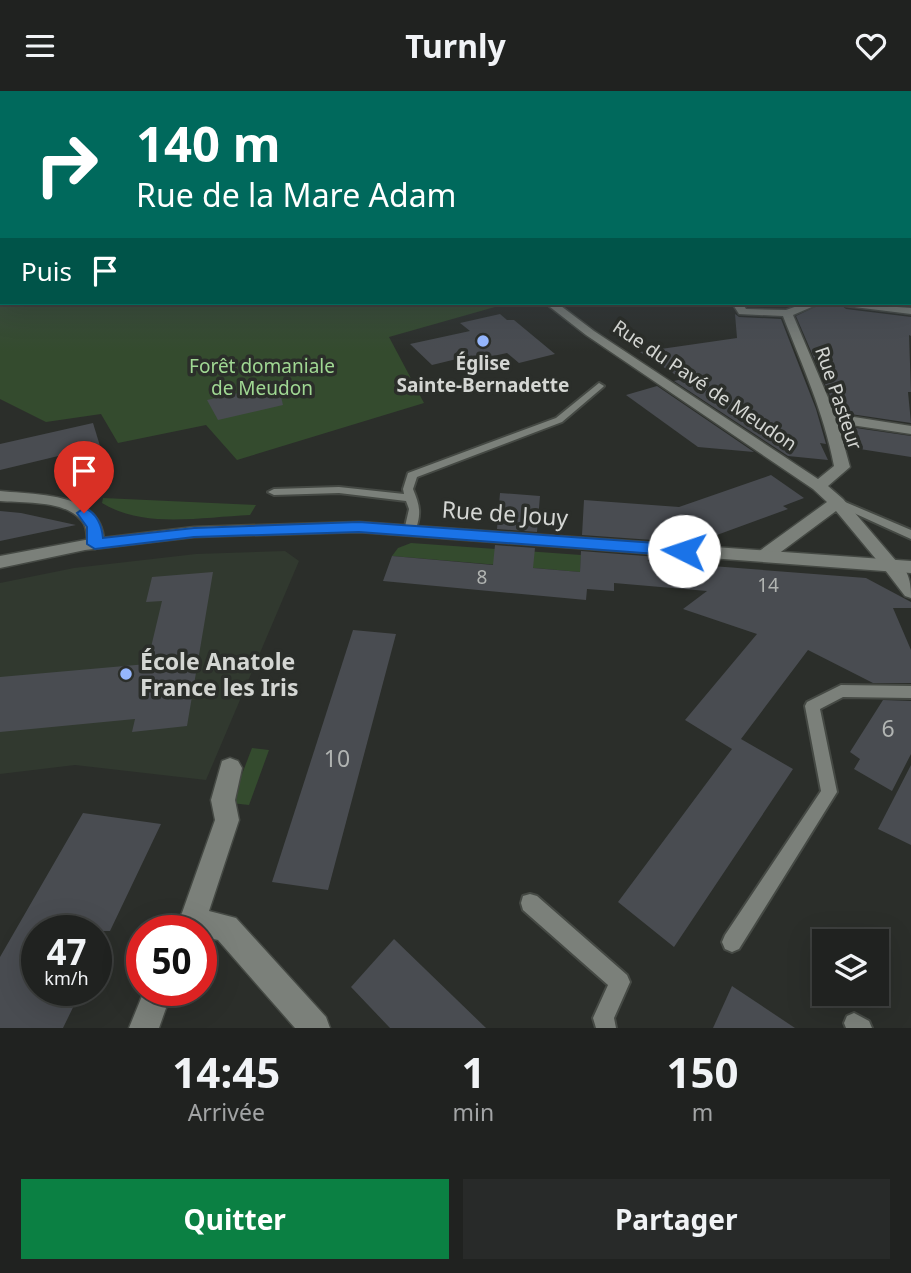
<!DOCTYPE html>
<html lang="fr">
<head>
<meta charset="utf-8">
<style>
  body { margin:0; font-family:"Noto Sans",sans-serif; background:#282a29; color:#f1f3f6; height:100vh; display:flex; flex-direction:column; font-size:26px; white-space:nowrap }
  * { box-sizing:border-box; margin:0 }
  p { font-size:23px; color:#a2a4a5 }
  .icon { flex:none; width:38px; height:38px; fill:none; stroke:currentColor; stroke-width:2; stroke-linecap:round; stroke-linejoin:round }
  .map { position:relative; height:937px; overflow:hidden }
  .details { display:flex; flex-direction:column; background:#202220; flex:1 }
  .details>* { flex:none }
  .hud { position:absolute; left:0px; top:0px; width:912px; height:214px; box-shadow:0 7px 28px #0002,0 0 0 2px #3d3f3e; background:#00695c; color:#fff; overflow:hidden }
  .tools { position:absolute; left:812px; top:838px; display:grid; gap:14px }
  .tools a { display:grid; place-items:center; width:77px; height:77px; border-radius:0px; background:#202220; box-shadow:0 7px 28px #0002,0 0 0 2px #3d3f3e; font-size:35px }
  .speed { position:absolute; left:21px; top:824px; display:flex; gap:14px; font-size:35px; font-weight:700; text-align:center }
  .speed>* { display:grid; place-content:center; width:91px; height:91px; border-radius:50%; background:#202220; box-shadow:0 7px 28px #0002,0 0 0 2px #3d3f3e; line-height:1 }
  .speed small { font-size:18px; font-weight:400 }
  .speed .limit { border:10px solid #d22; background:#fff; color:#111 }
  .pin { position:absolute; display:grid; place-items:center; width:60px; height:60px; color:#fff; margin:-72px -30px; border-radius:50% 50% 50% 0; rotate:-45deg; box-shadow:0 0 7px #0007 }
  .pin .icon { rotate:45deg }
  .me { position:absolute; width:77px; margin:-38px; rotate:274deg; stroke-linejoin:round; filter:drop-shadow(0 0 5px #0008) }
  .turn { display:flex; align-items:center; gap:24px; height:147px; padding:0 21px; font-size:32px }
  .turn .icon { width:91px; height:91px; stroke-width:2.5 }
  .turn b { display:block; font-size:49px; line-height:60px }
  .then { display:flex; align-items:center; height:66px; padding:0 21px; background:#0003; gap:14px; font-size:26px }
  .eta { display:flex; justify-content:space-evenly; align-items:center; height:119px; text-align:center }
  .eta b { font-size:42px; font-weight:700; line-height:49px }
  .primary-button { display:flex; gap:14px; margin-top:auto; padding:14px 21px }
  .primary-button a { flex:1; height:80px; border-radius:0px; background:#0b8043; color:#fff; font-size:28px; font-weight:700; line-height:80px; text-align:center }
  .primary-button a+a { background:#282a29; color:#f1f3f6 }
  header { display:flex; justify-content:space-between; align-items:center; height:91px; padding:0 21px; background:#202220; font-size:32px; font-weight:700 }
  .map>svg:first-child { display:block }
  .built { fill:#31392f }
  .green { fill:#344b2e }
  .building { fill:#494c51 }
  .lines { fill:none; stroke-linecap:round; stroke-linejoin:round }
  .service-casing { stroke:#454944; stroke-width:4 }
  .minor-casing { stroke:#454944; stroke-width:3 }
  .tertiary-casing { stroke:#454944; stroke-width:3 }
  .secondary-casing { stroke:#454944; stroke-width:3 }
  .service { fill:#7b807a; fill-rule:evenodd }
  .minor { fill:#7b807a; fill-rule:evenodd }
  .tertiary { fill:#7b807a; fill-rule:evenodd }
  .secondary { fill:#7b807a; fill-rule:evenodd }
  .route { fill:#1a73e8; stroke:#114b97; stroke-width:2 }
  .poi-dot { fill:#95b6fd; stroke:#2b2e2a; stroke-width:2.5 }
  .labels { text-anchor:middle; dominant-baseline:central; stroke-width:7; stroke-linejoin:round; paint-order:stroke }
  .far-poi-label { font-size:19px; font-weight:bold; fill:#d4d6d3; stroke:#2b2e2a }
  .far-park-label { font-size:19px; fill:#a0d893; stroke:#2b2e2a }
  .far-street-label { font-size:19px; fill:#d4d6d3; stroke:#2b2e2a }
  .number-label { font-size:19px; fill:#b1b4b2 }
  .street-label { font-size:23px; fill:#d4d6d3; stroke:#2b2e2a }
  .poi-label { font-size:23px; font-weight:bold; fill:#d4d6d3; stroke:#2b2e2a; text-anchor:start }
  .near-number-label { font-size:23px; fill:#b1b4b2 }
</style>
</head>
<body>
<header><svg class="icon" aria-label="menu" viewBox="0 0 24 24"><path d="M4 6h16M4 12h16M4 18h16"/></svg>Turnly<svg class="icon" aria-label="heart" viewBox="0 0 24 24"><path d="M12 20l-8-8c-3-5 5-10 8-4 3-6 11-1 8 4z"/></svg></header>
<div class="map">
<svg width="911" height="937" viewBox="0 0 911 937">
  <rect width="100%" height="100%" fill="#2b2e2a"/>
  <polygon class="built" points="285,460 299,470 206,689 75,674 0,683 0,492 74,477 196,463"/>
  <g class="green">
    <polygon points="0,128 2,212 509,212 389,246 424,312 237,369 206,334 118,352 101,323 46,331 0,308"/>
    <path d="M103,407L256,414L250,424C202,426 144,438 102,412Z"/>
    <polygon points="411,452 581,464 580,481 392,465 398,457"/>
    <polygon points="252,657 269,659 249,714 231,712"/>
  </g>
  <g class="building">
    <polygon points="823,212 839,212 846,218 911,226 911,245 909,244 911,301 908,301 911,332 837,321 796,225"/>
    <polygon points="500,223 507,229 514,229 555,263 519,272 507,262 466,271 465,266 432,274 410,253 470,240 460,232"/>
    <polygon points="735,223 739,226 781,228 816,318 826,353 820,352 828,369 788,365 674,290 682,288 640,261 737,247"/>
    <polygon points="278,293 283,314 218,329 207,309"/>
    <polygon points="657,295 754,361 698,356 626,304"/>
    <polygon points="93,332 100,355 0,379 0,353"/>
    <polygon points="842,335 911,345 911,366 847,356"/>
    <polygon points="771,384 804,407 783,415 788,418 695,452 582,444 584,409 679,416"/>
    <polygon points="500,402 540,405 537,441 497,438"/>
    <polygon points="0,420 21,422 76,434 0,450"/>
    <polygon points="495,454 535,457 533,477 580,481 581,460 658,466 647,470 866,487 911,511 911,517 893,517 911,559 911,592 873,592 808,559 741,648 793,678 674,856 618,811 732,658 685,629 757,543 683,518 707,500 614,492 614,500 587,498 586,509 383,490 392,465 493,474"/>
    <polygon points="213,481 187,635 132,641 135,628 0,641 0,586 147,573 162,510 146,511 152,486"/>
    <polygon points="353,539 396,543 328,799 272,791"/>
    <polygon points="883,609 911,610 911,663 892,700 854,678 860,668 850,661"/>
    <polygon points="911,674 911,754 878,738"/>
    <polygon points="83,722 161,733 110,840 37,840 37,900 81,900 63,937 0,937 0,866"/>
    <polygon points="394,848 486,937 390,937 351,896"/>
    <polygon points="732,895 795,937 713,937"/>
  </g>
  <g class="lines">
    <defs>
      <g id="service">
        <rect x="910" y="200" width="1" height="4"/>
        <path d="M599,292L604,295L602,297L562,331L417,386L413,398C420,415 422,423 414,443H406L404,440L409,418L406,410L339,402L274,404L268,401L274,398L339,396L404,403L403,398L408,382L556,327Z"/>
        <polygon points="838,408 911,439 911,448 834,413 832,411"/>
        <polygon points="841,594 911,595 911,607 843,606 820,618 837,701 739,858 732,861 725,858 722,851 725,844 821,700 805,615 807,611"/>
        <polygon points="530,803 537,805 627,884 630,891 614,927 616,937 596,937 593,927 608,894 523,819 521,812 523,805"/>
        <polygon points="854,922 869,930 872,937 846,937 844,932 847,925"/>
      </g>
      <g id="minor">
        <path d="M545,212H557L594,240L818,388L834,375C824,322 802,274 783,225L739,223L732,212H742L746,218L786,219L806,212H821L793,224L835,323L911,335V343L838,332L850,376L828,395L843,408L897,471L900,475L897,479H885L836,420L770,469H758L755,465L758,461L827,411L813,398L586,244Z"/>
        <polygon points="841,212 911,217 911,223 846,215"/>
        <path d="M0,400C37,404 105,401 104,453L95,458L89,457C85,448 89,438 82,430C66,409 23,412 0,410Z"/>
        <polygon points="230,667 238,670 242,677 235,709 239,729 209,820 236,827 326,926 330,937 295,937 218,849 201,845 201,840 170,840 182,822 215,729 211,709 222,670"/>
        <polygon points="144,900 172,900 159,937 129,937"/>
      </g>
      <path id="tertiary" d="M891,469C909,474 911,492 911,507L905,505L882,475Z"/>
      <polygon id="secondary" points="359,431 911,470 911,482 359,441 194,446 85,459 0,477 0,465 85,449 194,436"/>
    </defs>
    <use href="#service" class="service-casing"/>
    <use href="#minor" class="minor-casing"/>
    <use href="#tertiary" class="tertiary-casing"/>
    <use href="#secondary" class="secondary-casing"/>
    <use href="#service" class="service"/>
    <use href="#minor" class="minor"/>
    <use href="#tertiary" class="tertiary"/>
    <use href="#secondary" class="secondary"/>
  </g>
  <linearGradient id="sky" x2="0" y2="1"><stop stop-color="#181917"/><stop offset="0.49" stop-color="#444c55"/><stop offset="1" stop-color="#444c55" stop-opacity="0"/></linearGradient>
  <rect width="911" height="260" fill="url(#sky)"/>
  <path class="route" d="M84,417C97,421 102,436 103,447L194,437L359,431L684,454L692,460L684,465L359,441L194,446L95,458L87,453V436L77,422Z"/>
  <g class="poi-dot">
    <circle cx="483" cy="250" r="7"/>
    <circle cx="126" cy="583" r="7"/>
  </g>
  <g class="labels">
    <g class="far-poi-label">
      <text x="483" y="272">Église<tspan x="483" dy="22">Sainte-Bernadette</tspan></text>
    </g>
    <g class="far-park-label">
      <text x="262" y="275">Forêt domaniale<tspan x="262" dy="22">de Meudon</tspan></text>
    </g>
    <g class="far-street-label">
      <text transform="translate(705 294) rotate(34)">Rue du Pavé de Meudon</text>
      <text transform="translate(839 307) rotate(71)">Rue Pasteur</text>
    </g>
    <g class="number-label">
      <text x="482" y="486">8</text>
      <text x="768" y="494">14</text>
    </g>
    <g class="street-label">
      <text transform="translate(505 422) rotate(4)">Rue de Jouy</text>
    </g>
    <g class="poi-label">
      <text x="140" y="570">École Anatole<tspan x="140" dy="26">France les Iris</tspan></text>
    </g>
    <g class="near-number-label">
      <text x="888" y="637">6</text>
      <text x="337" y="667">10</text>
    </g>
  </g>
</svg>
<div class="tools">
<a><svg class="icon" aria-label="layers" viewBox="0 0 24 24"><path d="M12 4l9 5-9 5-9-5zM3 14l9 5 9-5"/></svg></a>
</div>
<div class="speed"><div>47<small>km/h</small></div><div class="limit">50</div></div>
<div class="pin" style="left:84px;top:422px;background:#d93025"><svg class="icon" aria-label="arrive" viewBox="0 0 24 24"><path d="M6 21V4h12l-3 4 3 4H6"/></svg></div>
<svg class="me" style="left:684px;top:460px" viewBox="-20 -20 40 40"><circle r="19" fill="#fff"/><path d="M0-13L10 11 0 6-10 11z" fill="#1a73e8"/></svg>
<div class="hud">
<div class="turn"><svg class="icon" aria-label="right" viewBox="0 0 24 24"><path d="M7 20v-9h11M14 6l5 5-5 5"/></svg><div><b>140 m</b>Rue de la Mare Adam</div></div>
<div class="then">Puis<svg class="icon" aria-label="arrive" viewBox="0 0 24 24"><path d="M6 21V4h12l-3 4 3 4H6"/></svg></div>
</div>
</div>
<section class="details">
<div class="eta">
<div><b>14:45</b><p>Arrivée</p></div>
<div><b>1</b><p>min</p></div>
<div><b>150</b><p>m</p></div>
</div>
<div class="primary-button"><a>Quitter</a><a>Partager</a></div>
</section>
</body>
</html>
